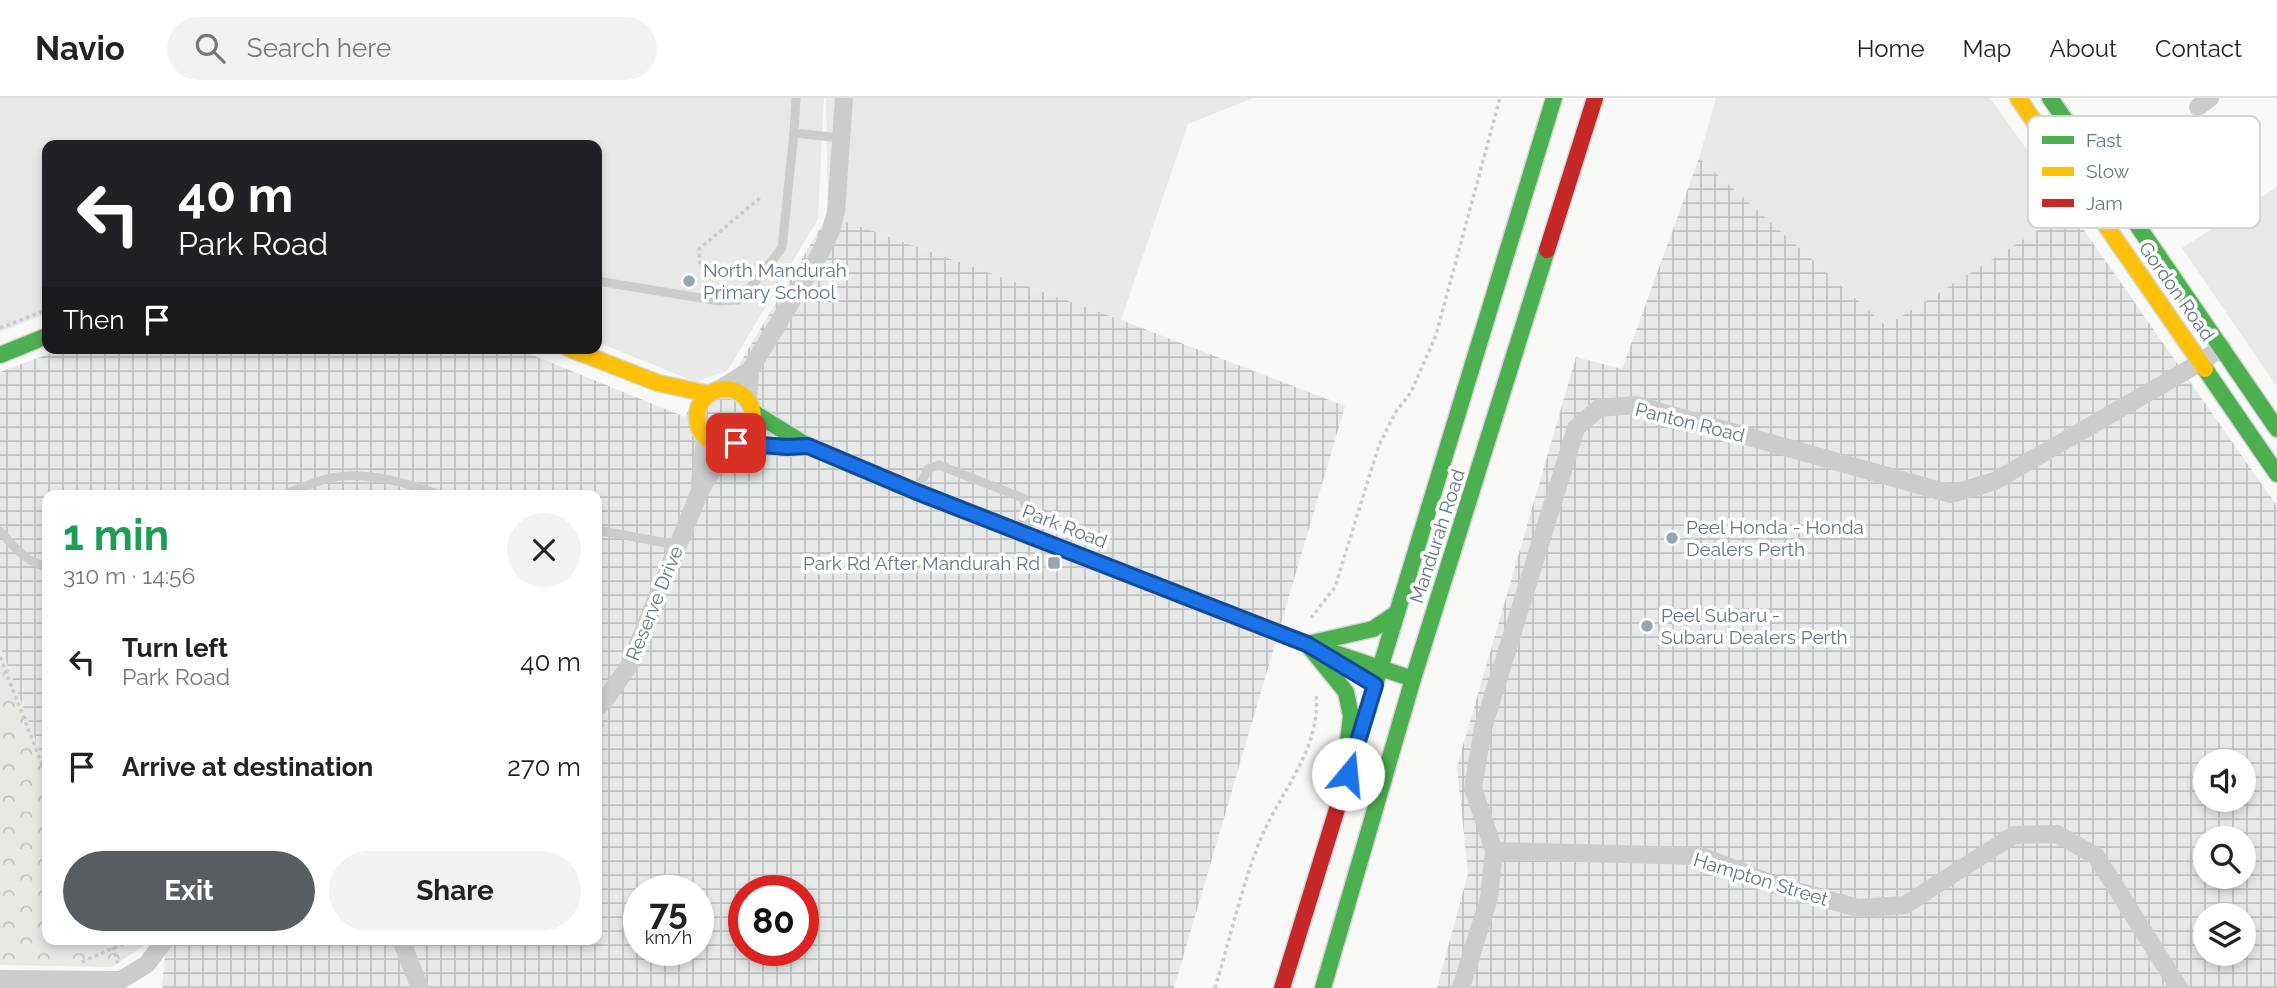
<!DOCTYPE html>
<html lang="en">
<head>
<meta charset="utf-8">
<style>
  body { margin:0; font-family:Raleway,sans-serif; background:#f2f2f2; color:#222; height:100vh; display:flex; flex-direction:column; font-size:26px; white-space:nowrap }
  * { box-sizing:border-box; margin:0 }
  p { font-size:23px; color:#767676 }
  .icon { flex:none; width:38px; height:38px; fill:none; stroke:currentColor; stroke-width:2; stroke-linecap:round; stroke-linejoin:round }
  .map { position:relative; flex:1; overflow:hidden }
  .drawer { position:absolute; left:42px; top:392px; width:560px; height:455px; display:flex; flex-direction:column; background:#fff; border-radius:14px; box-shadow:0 4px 10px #0003 }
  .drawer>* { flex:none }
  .top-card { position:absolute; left:42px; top:42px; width:560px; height:214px; border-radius:14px; box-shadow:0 4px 10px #0003; background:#202124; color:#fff; overflow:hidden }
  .tools { position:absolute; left:2193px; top:651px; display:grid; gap:14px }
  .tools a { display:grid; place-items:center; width:63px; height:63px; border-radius:50%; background:#fff; box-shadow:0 4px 10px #0003; font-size:35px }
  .speed { position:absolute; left:623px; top:777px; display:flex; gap:14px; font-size:35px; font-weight:700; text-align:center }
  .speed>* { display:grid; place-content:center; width:91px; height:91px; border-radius:50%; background:#fff; box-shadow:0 4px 10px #0003; line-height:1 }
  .speed small { font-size:18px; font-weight:400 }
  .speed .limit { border:10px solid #d22; background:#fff; color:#111 }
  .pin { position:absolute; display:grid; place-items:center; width:60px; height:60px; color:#fff; margin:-30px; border-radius:14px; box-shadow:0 4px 10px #0006 }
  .me { position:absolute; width:77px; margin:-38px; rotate:17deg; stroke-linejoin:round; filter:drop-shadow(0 0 5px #0008) }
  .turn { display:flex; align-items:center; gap:24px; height:147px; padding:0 21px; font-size:32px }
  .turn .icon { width:91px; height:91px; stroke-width:2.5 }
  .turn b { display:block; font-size:49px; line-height:60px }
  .then { display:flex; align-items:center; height:66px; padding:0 21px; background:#0003; gap:14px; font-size:26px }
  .round { display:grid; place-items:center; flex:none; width:74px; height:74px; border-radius:37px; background:#f2f2f2 }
  .overview { display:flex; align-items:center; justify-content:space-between; height:119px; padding:0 21px }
  h1 { font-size:42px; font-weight:700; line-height:52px; color:#1e9e55 }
  .primary-button { display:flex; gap:14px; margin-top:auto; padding:14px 21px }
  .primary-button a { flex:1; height:80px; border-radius:42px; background:#575d60; color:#fff; font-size:28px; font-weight:700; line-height:80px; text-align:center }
  .primary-button a+a { background:#f2f2f2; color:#222 }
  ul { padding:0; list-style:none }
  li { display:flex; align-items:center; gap:21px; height:105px; padding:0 21px }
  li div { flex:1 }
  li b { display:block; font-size:26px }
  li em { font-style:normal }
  header { display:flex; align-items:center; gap:42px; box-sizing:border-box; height:98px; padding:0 35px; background:#fff; border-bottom:2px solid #e0e0e0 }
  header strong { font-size:33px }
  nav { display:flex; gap:38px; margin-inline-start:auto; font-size:24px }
  .search { width:490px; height:63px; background:#f2f2f2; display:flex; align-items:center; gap:18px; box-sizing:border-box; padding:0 24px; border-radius:38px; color:#767676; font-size:26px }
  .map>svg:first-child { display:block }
  .built { fill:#e7e9e8 }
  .industrial { fill:url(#industrial-grid); fill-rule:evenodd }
  .park { fill:url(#park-crowns) }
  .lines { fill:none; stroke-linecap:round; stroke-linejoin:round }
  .fast-casing { stroke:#d4d5d5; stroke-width:19 }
  .slow-casing { stroke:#d4d5d5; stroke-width:19 }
  .jam-casing { stroke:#d4d5d5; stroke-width:19 }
  .path { stroke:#c9cacb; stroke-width:3.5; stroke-dasharray:3.5 3.5; stroke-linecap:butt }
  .lane { stroke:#cbcdcd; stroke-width:9 }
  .street { stroke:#cbcdcd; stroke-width:18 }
  .fast { stroke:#4caf50; stroke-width:16 }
  .slow { stroke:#ffc107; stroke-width:16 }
  .jam { stroke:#c62828; stroke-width:16 }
  .route-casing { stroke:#114b97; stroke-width:18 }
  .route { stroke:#1a73e8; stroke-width:12 }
  .poi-dot { fill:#97a5ac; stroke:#fff; stroke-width:2.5 }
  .labels { text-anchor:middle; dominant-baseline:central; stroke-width:7; stroke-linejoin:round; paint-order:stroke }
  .poi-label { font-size:19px; fill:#637883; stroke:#fff; text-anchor:start }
  .street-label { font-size:19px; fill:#637883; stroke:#fff }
  .key { fill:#fff; stroke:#d0d6da; stroke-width:2 }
  .key-label { font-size:19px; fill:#637883 }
</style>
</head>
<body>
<header>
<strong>Navio</strong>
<div class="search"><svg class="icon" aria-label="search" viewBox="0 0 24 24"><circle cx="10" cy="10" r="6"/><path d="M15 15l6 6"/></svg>Search here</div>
<nav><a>Home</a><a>Map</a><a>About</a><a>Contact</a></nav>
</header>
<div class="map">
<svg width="2277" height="890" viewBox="0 0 2277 890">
  <defs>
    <pattern id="industrial-grid" width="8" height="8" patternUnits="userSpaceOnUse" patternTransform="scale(1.75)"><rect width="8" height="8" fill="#e7e9e8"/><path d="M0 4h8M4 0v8" fill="none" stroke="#bfc2c1"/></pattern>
    <pattern id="park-crowns" width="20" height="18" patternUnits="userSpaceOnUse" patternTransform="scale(1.75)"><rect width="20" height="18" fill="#e7eae4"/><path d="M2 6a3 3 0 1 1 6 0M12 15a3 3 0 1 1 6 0" fill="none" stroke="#bfc2be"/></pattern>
  </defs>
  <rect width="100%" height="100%" fill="#f8f8f7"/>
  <g class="built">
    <polygon points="0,0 824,0 818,121 728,272 696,284 597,244 597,47 47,47 47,216 0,234"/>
    <polygon points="826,0 1253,0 1188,26 1121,222 828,117"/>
    <polygon points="1716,0 1990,0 2070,112 1886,228 1699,60"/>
    <polygon points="2277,89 2277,289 2182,150"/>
  </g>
  <g class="industrial">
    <path d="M1699,60L1886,228L2070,112L2277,408V890H1437L1468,775L1457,668L1576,259L1622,271ZM2205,663H2244V702H2205ZM2205,740H2244V779H2205ZM2205,817H2244V856H2205Z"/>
    <path d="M828,117L1121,222L1345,308L1174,890H163L162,886L167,842H597V397H47V673L0,548V274L64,250H515L685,319L699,290L736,272ZM639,793H698V852H639ZM744,793H803V852H744Z"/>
  </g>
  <polygon class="park" points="0,548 47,673 47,842 149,842 146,846 112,869 0,867"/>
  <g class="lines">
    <defs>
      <g id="fast">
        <polyline points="2050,0 2277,331"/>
        <polyline points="0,257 47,238"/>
        <polyline points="2205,271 2277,376"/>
        <polyline points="753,314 808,348 917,394 1299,543 1413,581"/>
        <polyline points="736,345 787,350 808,348"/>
        <polyline points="1348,643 1351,618 1346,594 1307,546 1373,531 1397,515"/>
        <polyline points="1357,646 1554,0"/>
        <polyline points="1323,890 1413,581 1547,152"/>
      </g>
      <g id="slow">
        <polyline points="2018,0 2205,271"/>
        <polyline points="568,250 658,285 709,296"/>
        <circle cx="725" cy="319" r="28"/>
      </g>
      <g id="jam">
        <polyline points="1547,152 1595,0"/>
        <polyline points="1282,890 1357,646"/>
      </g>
    </defs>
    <use href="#fast" class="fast-casing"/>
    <use href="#slow" class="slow-casing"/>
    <use href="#jam" class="jam-casing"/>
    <g class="path">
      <polyline points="746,174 700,169 699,151 761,99"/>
      <polyline points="0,230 47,212"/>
      <polyline points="1311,520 1335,489 1379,347 1395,315 1411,294 1436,237 1500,0"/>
      <polyline points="0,559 47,679"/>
      <polyline points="597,634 604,625"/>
      <polyline points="111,842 118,867"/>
      <polyline points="82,864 132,842"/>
      <path d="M1215,890C1229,844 1240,796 1257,750C1275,699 1322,654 1316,596"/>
    </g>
    <g class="lane">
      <polyline points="794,35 796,0"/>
      <polyline points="597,183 719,203 738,202 746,195 782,150 794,35 841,40"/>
      <polyline points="917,393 928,371 939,367 1023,400 1027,412 1019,431"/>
      <path d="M283,397C298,391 314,384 330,380C365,372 408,385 440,397"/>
      <polyline points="597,432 677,447"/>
      <path d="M0,433C14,449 26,464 47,469"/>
    </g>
    <g class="street">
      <polyline points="2198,9 2210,0"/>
      <polyline points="720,291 750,272"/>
      <polyline points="748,302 750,272 817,161 830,135 836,114 844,0"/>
      <polyline points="700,386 705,338"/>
      <polyline points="597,610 608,598 630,566 700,393 727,347"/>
      <polyline points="1494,753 1701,758 1775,787 1858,810 1905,807 2014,737 2057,736 2096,758 2179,890"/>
      <polyline points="401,842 420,890"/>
      <polyline points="0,881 121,882 147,866 165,842"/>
      <polyline points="1461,890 1489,800 1494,753 1473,690 1483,630 1576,330 1599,310 1636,307 1951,396 1995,383 2201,264 2222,249"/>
    </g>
    <use href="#fast" class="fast"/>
    <use href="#slow" class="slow"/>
    <use href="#jam" class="jam"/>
  </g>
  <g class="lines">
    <defs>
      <polyline id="route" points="736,345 787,349 808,348 917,394 1307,546 1375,587 1348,676"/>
    </defs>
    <use href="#route" class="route-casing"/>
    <use href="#route" class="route"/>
  </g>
  <g class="poi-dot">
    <circle cx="689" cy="183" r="7"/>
    <circle cx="1672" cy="440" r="7"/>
    <rect x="1047" y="458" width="14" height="14" rx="3.5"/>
    <circle cx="1647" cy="528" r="7"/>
  </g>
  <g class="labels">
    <g class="poi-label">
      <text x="703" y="172">North Mandurah<tspan x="703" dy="22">Primary School</tspan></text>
      <text x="1686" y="429">Peel Honda - Honda<tspan x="1686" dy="22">Dealers Perth</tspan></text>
      <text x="1040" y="465" text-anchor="end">Park Rd After Mandurah Rd</text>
      <text x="1661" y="517">Peel Subaru -<tspan x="1661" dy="22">Subaru Dealers Perth</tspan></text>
    </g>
    <g class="street-label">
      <text transform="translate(2177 193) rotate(55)">Gordon Road</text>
      <text transform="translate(1690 324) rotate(14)">Panton Road</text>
      <text transform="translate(1065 428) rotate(21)">Park Road</text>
      <text transform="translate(1437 438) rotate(-72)">Mandurah Road</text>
      <text transform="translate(654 505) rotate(-68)">Reserve Drive</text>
      <text transform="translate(1761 781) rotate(17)">Hampton Street</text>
    </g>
  </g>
  <rect x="2028" y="18" width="232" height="112" rx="10" class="key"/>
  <rect x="2042" y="38" width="32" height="8" fill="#4caf50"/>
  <rect x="2042" y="69" width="32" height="9" fill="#ffc107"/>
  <rect x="2042" y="101" width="32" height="8" fill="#c62828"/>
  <g class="key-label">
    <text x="2086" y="49">Fast</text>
    <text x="2086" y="80">Slow</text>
    <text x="2086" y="112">Jam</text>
  </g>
</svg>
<div class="tools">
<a><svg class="icon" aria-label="sound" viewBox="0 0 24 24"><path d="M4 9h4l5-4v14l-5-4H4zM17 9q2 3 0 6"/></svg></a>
<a><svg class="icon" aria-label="search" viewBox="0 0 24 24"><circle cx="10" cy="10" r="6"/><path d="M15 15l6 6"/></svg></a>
<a><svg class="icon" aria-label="layers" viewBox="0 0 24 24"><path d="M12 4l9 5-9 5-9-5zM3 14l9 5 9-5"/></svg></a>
</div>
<div class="speed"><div>75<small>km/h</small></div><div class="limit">80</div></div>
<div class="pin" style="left:736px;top:345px;background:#d93025"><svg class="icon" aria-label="arrive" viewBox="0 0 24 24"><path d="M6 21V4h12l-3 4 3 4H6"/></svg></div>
<svg class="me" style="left:1348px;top:676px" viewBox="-20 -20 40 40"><circle r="19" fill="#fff"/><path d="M0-13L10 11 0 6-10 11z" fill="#1a73e8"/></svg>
<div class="top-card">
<div class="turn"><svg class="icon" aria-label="left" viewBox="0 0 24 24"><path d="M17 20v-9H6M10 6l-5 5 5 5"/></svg><div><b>40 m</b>Park Road</div></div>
<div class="then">Then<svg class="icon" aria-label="arrive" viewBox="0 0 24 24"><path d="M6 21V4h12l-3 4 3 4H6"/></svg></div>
</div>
<section class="drawer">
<div class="overview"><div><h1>1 min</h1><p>310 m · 14:56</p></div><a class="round"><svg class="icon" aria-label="close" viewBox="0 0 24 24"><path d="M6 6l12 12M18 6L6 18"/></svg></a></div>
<ul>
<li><svg class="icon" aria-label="left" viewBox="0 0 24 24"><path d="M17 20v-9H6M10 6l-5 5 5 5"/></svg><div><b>Turn left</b><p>Park Road</p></div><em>40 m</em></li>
<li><svg class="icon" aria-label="arrive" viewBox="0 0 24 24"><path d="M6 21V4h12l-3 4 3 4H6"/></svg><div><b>Arrive at destination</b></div><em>270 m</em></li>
</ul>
<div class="primary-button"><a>Exit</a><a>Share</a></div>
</section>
</div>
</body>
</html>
